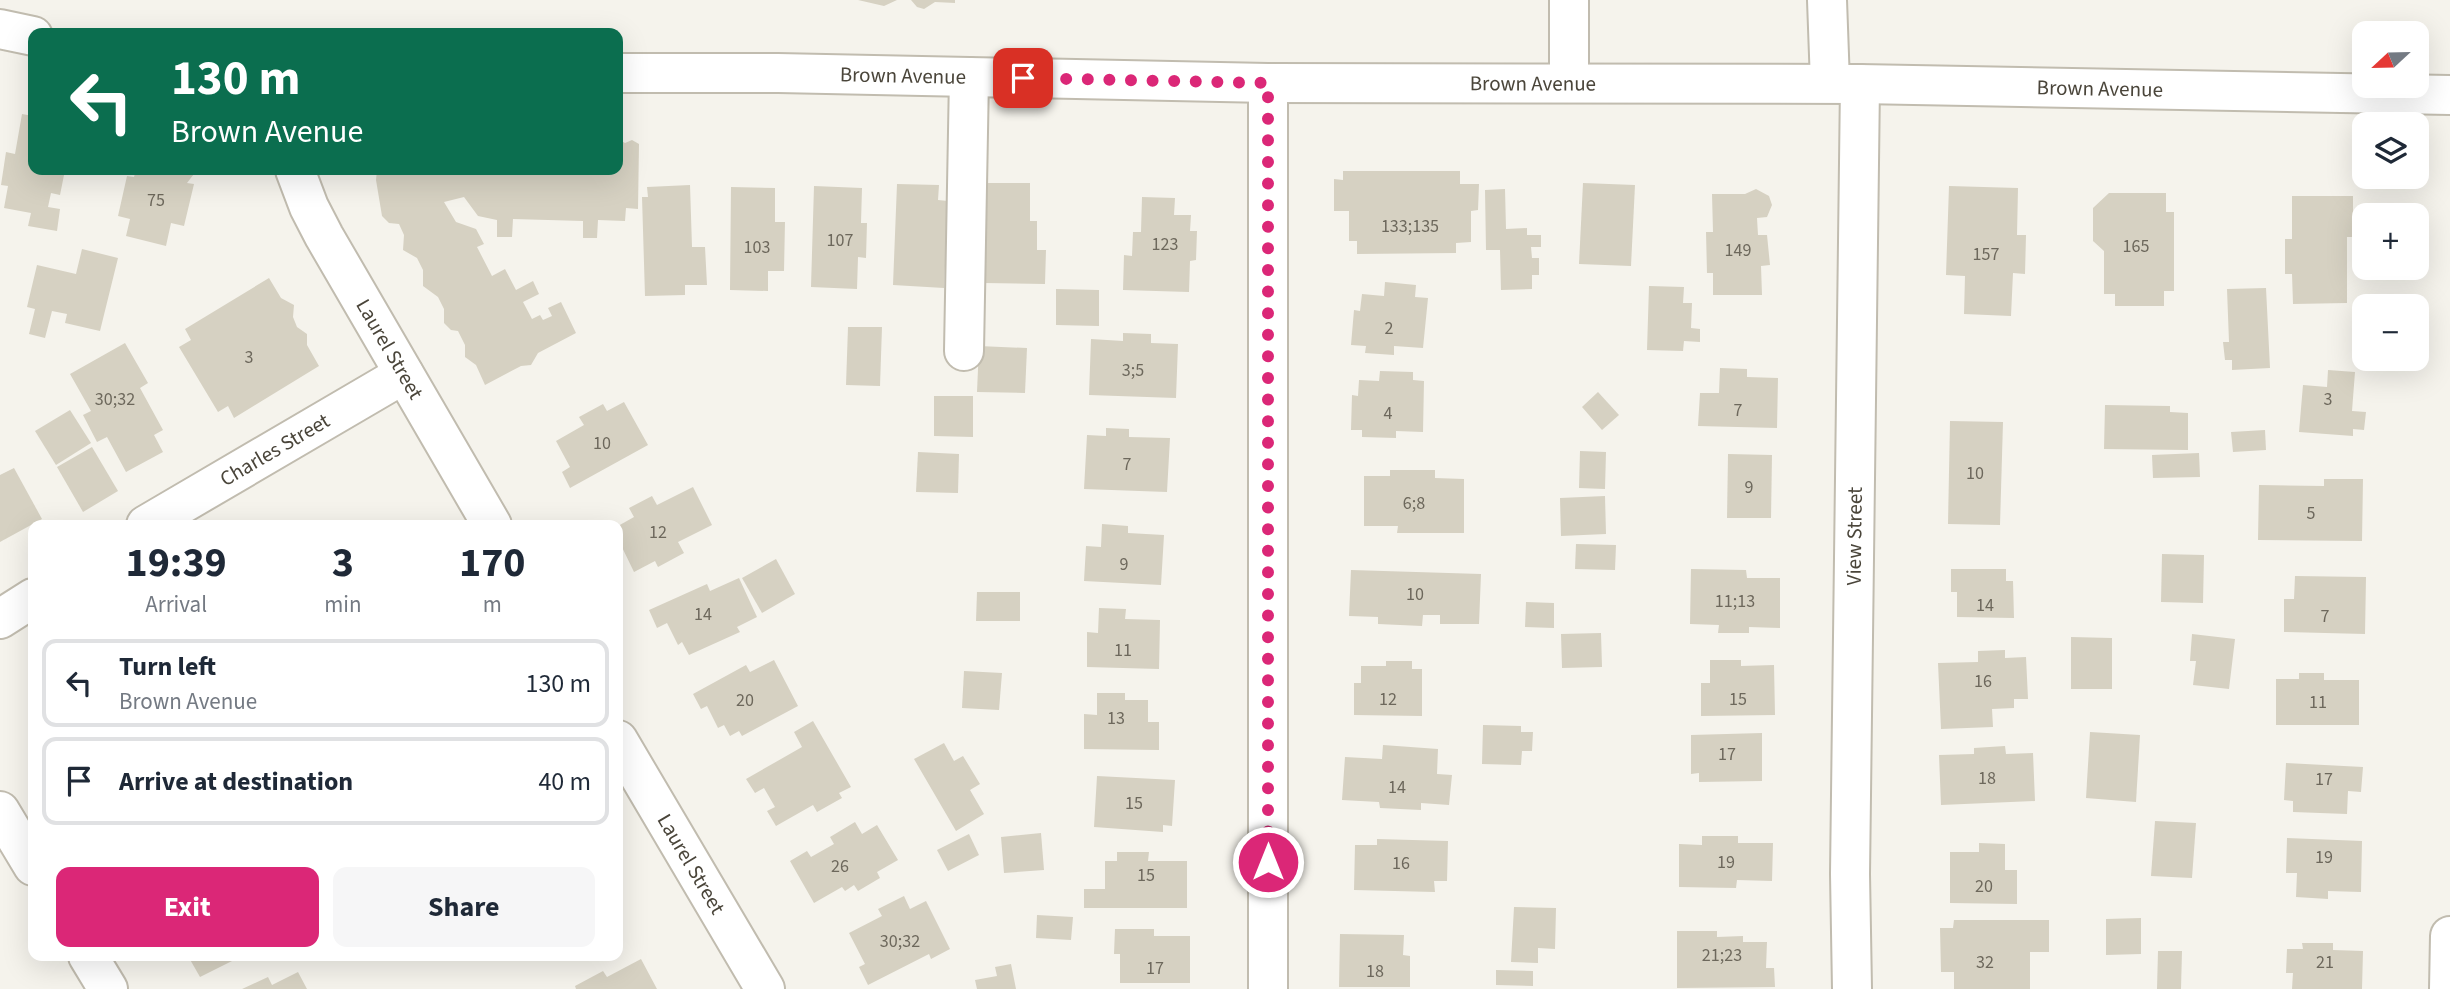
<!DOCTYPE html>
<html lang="en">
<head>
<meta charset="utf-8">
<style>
  body { margin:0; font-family:"Source Sans 3",sans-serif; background:#f6f6f7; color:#1f2937; height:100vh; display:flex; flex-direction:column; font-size:26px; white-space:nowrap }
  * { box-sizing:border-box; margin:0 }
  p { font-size:23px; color:#747a83 }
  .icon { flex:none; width:38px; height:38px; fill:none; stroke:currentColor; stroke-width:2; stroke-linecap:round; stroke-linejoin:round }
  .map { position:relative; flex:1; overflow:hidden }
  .panel { position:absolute; left:28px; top:520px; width:595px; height:441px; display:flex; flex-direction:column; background:#fff; border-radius:14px; box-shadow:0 7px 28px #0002 }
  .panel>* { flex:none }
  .top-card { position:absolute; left:28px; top:28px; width:595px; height:147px; border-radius:14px; box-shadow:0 7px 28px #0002; background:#0b6e4f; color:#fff; overflow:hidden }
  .needle { width:46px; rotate:248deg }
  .fabs { position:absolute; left:2352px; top:21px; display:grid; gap:14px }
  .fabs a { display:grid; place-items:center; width:77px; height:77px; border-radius:14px; background:#fff; box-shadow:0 7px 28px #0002; font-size:35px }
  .pin { position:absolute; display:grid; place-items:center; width:60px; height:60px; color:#fff; margin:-30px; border-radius:14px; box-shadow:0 4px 10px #0006 }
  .me { position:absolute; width:77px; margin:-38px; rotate:0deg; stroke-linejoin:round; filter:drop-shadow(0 0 5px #0008) }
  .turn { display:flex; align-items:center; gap:24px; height:147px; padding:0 28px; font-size:32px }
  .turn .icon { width:91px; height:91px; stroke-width:2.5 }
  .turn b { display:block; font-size:49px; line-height:60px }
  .eta { display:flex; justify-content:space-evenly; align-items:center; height:119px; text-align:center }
  .eta b { font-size:42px; font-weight:700; line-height:49px }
  .action { display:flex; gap:14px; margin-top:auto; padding:14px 28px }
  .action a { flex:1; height:80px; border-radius:14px; background:#db2777; color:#fff; font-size:28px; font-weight:700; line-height:80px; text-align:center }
  .action a+a { background:#f6f6f7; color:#1f2937 }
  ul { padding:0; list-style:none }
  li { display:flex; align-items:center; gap:21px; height:88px; margin:0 14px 10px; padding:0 14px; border:4px solid #e0e1e3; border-radius:14px }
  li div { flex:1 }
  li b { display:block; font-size:26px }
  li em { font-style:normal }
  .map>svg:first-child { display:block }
  .building { fill:#d6d1c2 }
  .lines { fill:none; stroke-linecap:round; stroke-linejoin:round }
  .minor-casing { stroke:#c1bcaf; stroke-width:42 }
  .minor { stroke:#fff; stroke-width:38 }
  .route { stroke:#db2777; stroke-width:12; stroke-dasharray:0 21.6 }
  .labels { text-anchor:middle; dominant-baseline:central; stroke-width:5; stroke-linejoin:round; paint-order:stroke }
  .number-label { font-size:18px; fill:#6d685c }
  .street-label { font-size:21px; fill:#4a453a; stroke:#fff }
</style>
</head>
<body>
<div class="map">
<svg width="2450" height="989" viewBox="0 0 2450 989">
  <rect width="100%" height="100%" fill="#f5f3ec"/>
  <g class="building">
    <polygon points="858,0 897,0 884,6"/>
    <polygon points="911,0 955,0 955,3 935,2 924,9 917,7"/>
    <polygon points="22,114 33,116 33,170 65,170 60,195 51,193 48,207 60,209 57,231 28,226 31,213 4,208 8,186 1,185 6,152 15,154"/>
    <polygon points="618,139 625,143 632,140 639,144 638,209 626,208 625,221 598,220 597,238 583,238 583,221 513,219 512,237 497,237 497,220 478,216 464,197 444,202 456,222 476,229 484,244 477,247 492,276 505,269 516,290 533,281 539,294 523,302 532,319 540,315 543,320 552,316 548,308 561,302 576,333 538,353 531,365 521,366 485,385 476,365 465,357 465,345 458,331 451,330 444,323 444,309 438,297 423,286 423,270 417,258 403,250 404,235 399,224 389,223 382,216 376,180 377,170 618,170"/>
    <polygon points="136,170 197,170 187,183 194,184 184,226 171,223 166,246 126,236 130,219 118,216 127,176 134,177"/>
    <polygon points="1343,171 1460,171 1460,184 1479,184 1478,210 1471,211 1471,242 1456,243 1456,253 1357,254 1357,241 1349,241 1349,211 1334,211 1334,179 1343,180"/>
    <polygon points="985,183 1030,183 1030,221 1037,221 1037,250 1046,250 1045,284 984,283"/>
    <polygon points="1583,183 1635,185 1631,266 1579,264"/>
    <polygon points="897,184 939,185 938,200 948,201 944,288 893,285"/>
    <polygon points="690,185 692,247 705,247 707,285 685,285 685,295 645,296 642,197 648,197 647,187"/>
    <polygon points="814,186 862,188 861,223 867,223 866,258 858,257 857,289 811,287"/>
    <polygon points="1949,186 2018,188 2017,235 2026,235 2025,274 2013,273 2011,316 1964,314 1965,276 1946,275"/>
    <polygon points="731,187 775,188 775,222 785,222 784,271 768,271 768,291 730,290"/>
    <polygon points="1505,189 1506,229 1527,228 1527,235 1541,235 1541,247 1531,247 1532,258 1539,258 1539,275 1532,275 1532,289 1501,290 1500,250 1486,250 1485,190"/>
    <polygon points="1756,189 1769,196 1772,205 1767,217 1757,218 1758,235 1767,235 1770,265 1761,266 1762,295 1713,295 1713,273 1707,273 1706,232 1713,232 1712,194 1745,194"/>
    <polygon points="2109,193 2166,193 2166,212 2174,212 2174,291 2164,291 2164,306 2115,306 2115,294 2104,294 2104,251 2093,241 2093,208"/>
    <polygon points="2292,196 2353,196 2353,237 2347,237 2347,303 2293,304 2292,274 2285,274 2285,239 2292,239"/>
    <polygon points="1142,197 1175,198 1174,215 1191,215 1190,231 1197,231 1196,260 1190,261 1189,292 1123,290 1124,255 1132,256 1133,232 1141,232"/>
    <polygon points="82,249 118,258 100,331 65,323 67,314 52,311 45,338 29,334 35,309 27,307 37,265 76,274"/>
    <polygon points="269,278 281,298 294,305 293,317 297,327 307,334 307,345 319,366 234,418 228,406 218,412 179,347 191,340 185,329"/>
    <polygon points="1385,282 1416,285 1415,297 1428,298 1423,348 1394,346 1394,355 1365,353 1366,346 1351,345 1354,310 1360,311 1362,294 1384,296"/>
    <polygon points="1649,286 1684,287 1683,303 1692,303 1691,328 1700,329 1700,342 1684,341 1683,351 1647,350"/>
    <polygon points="2266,288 2270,368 2232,370 2232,360 2225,360 2223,342 2229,342 2227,289"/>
    <polygon points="1056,289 1099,290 1099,326 1056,325"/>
    <polygon points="848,327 882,327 880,386 846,385"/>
    <polygon points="1123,333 1151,334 1151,343 1178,344 1176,398 1089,395 1091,339 1123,341"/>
    <polygon points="125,343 148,383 140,388 163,430 154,435 163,452 126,472 107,437 97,442 83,415 91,411 70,374"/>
    <polygon points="979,346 1027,348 1025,393 977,392"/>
    <polygon points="1720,368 1747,369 1747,377 1778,378 1777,428 1698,426 1700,393 1719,393"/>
    <polygon points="2328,370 2355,372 2352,411 2366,412 2364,430 2353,429 2353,436 2299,432 2303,385 2327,387"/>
    <polygon points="1380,371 1413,372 1413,380 1424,381 1423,432 1396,431 1396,438 1362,437 1362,430 1351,430 1352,395 1358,396 1359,380 1379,381"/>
    <polygon points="1598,392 1619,415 1602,430 1582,407"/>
    <polygon points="934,396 973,396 973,437 934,436"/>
    <polygon points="624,402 648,445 570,488 562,472 570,467 556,441 584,425 579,417 603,404 607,411"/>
    <polygon points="2105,405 2170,406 2170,412 2188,413 2188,450 2104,449"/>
    <polygon points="70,410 91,443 56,465 35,431"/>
    <polygon points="1950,421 2003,422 2000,525 1948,524"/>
    <polygon points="1106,428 1129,429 1129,437 1170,438 1167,492 1084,489 1087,435 1106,436"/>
    <polygon points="2265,430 2266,450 2233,452 2231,432"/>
    <polygon points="92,447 118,491 83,512 57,467"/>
    <polygon points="1580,451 1606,452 1605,489 1579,488"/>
    <polygon points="918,452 959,454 958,493 916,492"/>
    <polygon points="2199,453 2200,477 2153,478 2152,455"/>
    <polygon points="1728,454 1772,455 1771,518 1727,518"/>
    <polygon points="14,468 42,519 0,542 0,475"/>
    <polygon points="1390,470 1435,470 1435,478 1464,479 1464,533 1397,533 1398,526 1364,526 1364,476 1390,476"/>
    <polygon points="2324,479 2363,479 2362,541 2258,540 2259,485 2324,486"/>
    <polygon points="693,487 712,525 678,542 684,553 658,567 655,561 634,572 618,539 618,526 634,517 629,508 652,496 657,505"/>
    <polygon points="1605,496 1606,534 1561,536 1560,498"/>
    <polygon points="1102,524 1128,526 1128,533 1164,535 1161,585 1084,581 1086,546 1101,547"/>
    <polygon points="1576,544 1616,545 1615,570 1575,569"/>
    <polygon points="2162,554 2204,555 2203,603 2161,602"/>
    <polygon points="776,559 795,594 762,613 742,578"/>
    <polygon points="1691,569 1746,570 1747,578 1780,578 1780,628 1749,627 1749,633 1718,633 1719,625 1690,624"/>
    <polygon points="1951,569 2006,569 2006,581 2013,581 2014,618 1957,617 1957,592 1951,592"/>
    <polygon points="1351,570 1481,574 1479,624 1440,624 1440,615 1423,615 1422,626 1378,624 1378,617 1349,616"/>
    <polygon points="2295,576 2366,577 2365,634 2284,632 2284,599 2294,599"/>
    <polygon points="739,578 757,617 737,627 740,632 689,655 682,642 678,645 667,623 657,628 649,610 707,584 710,591"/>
    <polygon points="977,592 1020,592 1020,621 976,621"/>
    <polygon points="1526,602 1554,603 1554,628 1525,627"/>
    <polygon points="1099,608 1126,609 1125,619 1160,620 1159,669 1087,667 1087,632 1098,633"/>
    <polygon points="1601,633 1602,667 1562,668 1561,634"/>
    <polygon points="2192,634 2235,639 2229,689 2193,685 2196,661 2190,661"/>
    <polygon points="2071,637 2112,638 2112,689 2071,689"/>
    <polygon points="2005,650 2005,658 2026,657 2028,699 2014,699 2014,708 1992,709 1993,727 1941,729 1938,663 1978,662 1978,651"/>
    <polygon points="774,660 798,706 742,736 739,731 730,736 724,725 718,728 707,706 701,709 693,694 746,665 750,672"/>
    <polygon points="1710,660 1741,660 1741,666 1774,665 1775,715 1701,716 1701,683 1710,683"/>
    <polygon points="1386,661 1412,661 1412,669 1422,669 1422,716 1354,715 1354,683 1361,683 1361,666 1386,666"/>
    <polygon points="964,671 1002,673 999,710 962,708"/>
    <polygon points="2299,673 2324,673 2324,680 2359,680 2359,725 2276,725 2276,679 2299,679"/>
    <polygon points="1097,693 1125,693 1125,700 1148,700 1148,722 1159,722 1159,750 1084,749 1084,714 1097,715"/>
    <polygon points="813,721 851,787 839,793 842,798 817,812 813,805 776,826 767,811 775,807 764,788 755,793 746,779 802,747 794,732"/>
    <polygon points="1483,725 1521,726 1521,732 1533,732 1532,751 1522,751 1521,765 1482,764"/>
    <polygon points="2090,732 2140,735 2136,802 2086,798"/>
    <polygon points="1762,733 1762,781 1699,782 1699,773 1691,774 1691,735"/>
    <polygon points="944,743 954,761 963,756 980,784 970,790 984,814 956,831 914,759"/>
    <polygon points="1383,745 1438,749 1437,774 1452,775 1449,805 1421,803 1421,810 1380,808 1379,802 1342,800 1345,757 1382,759"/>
    <polygon points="2005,746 2006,754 2033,753 2035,801 1941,805 1939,755 1974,754 1974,748"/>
    <polygon points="2286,763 2363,767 2361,792 2348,791 2347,814 2293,812 2293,801 2284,800"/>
    <polygon points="1097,776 1175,780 1172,826 1163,825 1163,832 1094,827"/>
    <polygon points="2155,821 2196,823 2192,878 2151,876"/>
    <polygon points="855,822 862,834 877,825 898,860 877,872 880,878 858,891 854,885 845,891 842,887 814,903 790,861 807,851 811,857 834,844 830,837"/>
    <polygon points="1041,833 1044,870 1004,873 1001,837"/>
    <polygon points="969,834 979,855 948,871 937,850"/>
    <polygon points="1702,836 1738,836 1738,843 1773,843 1772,881 1737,880 1736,888 1679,887 1679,844 1702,845"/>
    <polygon points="2287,838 2362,841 2361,892 2328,891 2328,899 2296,897 2297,873 2286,873"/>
    <polygon points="1377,839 1448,841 1447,881 1434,881 1435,892 1354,890 1355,845 1377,845"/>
    <polygon points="1979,843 2005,844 2005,870 2017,870 2017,904 1950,903 1950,852 1979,852"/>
    <polygon points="1117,852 1149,852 1148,861 1187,861 1187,908 1084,908 1084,889 1105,889 1105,861 1117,861"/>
    <polygon points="904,896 910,909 926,901 950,949 931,959 929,954 868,985 859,967 865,964 849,933 882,916 878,909"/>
    <polygon points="1514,907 1556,908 1555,949 1538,948 1538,963 1511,962"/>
    <polygon points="1037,915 1073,917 1071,940 1036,938"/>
    <polygon points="2141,918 2141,954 2106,955 2106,919"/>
    <polygon points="1954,920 2049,920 2049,952 2030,952 2030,989 1954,989 1954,972 1941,972 1940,928 1953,928"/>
    <polygon points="1115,929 1154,929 1154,936 1190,936 1190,983 1120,983 1120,954 1114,954"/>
    <polygon points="1677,931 1717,931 1717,937 1743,936 1743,942 1767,942 1766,968 1774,968 1775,987 1677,988"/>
    <polygon points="1340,934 1404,935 1403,955 1410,956 1410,987 1339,987"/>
    <polygon points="2302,943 2333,943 2333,950 2363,951 2362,989 2292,989 2293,973 2286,973 2287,949 2303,949"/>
    <polygon points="2158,951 2182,951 2181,989 2157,989"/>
    <polygon points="188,956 242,956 200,977"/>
    <polygon points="641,959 657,989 576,989 575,986 603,971 607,977"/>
    <polygon points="1011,964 1016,989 977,989 975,980 997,976 995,967"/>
    <polygon points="1496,970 1533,971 1533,986 1496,985"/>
    <polygon points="298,972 307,989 242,989 268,977 272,985"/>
  </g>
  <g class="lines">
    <defs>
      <g id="minor">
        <polyline points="1569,0 1569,83"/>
        <polyline points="1827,0 1830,83"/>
        <polyline points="0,29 33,36"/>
        <path id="s1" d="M618,73H778L1268,83L1860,84L2450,95"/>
        <path id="s2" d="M295,170L309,207L324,236L492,525"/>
        <polyline points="964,351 969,77"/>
        <path id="s3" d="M146,525L404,374"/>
        <polyline points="0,619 33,598"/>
        <path id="s4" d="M618,740L765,989"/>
        <polyline points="0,811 33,866"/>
        <polyline points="88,956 108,989"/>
        <polyline points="1268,989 1268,83"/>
        <path id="s5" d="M1852,989L1850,874L1860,84"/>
        <polyline points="2449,989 2450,936"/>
      </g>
    </defs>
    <use href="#minor" class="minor-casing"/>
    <use href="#minor" class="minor"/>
  </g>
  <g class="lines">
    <polyline class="route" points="1023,78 1268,83 1268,862"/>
  </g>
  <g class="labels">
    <g class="number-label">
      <text x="156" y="200">75</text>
      <text x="1410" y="226">133;135</text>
      <text x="840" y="240">107</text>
      <text x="1165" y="244">123</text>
      <text x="2136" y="246">165</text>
      <text x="757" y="247">103</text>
      <text x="1738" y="250">149</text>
      <text x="1986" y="254">157</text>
      <text x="1389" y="328">2</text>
      <text x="249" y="357">3</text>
      <text x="1133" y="370">3;5</text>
      <text x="115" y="399">30;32</text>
      <text x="2328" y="399">3</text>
      <text x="1738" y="410">7</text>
      <text x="1388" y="413">4</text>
      <text x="602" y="443">10</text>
      <text x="1127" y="464">7</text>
      <text x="1975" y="473">10</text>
      <text x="1749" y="487">9</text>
      <text x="1414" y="503">6;8</text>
      <text x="2311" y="513">5</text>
      <text x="658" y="532">12</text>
      <text x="1124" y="564">9</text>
      <text x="1415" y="594">10</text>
      <text x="1735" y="601">11;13</text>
      <text x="1985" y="605">14</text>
      <text x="703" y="614">14</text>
      <text x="2325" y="616">7</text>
      <text x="1123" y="650">11</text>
      <text x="1983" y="681">16</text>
      <text x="1388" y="699">12</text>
      <text x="1738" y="699">15</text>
      <text x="745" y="700">20</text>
      <text x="2318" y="702">11</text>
      <text x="1116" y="718">13</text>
      <text x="1727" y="754">17</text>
      <text x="1987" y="778">18</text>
      <text x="2324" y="779">17</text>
      <text x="1397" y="787">14</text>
      <text x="1134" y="803">15</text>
      <text x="2324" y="857">19</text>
      <text x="1726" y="862">19</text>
      <text x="1401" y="863">16</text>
      <text x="840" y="866">26</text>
      <text x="1146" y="875">15</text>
      <text x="1984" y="886">20</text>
      <text x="900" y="941">30;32</text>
      <text x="1722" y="955">21;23</text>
      <text x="1985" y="962">32</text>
      <text x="2325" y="962">21</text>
      <text x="1155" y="968">17</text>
      <text x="1375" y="971">18</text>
    </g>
    <g class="street-label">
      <text stroke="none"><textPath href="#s1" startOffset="285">Brown Avenue</textPath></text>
      <text stroke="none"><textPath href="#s1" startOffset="915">Brown Avenue</textPath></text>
      <text stroke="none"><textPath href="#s1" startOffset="1482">Brown Avenue</textPath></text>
      <text stroke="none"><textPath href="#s2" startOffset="203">Laurel Street</textPath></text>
      <text stroke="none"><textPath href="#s3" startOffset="149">Charles Street</textPath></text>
      <text stroke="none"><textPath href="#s5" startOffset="453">View Street</textPath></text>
      <text stroke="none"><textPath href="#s4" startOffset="144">Laurel Street</textPath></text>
    </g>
  </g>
</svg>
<div class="fabs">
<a><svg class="needle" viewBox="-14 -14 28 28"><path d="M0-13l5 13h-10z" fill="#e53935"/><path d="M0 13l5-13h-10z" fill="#747a83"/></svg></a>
<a><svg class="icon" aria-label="layers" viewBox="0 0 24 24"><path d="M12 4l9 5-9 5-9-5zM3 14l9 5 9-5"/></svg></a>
<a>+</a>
<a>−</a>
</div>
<div class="pin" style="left:1023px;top:78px;background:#d93025"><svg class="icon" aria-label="arrive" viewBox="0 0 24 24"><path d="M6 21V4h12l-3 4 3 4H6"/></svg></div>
<svg class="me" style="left:1268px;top:862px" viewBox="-20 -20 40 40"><circle r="17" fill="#db2777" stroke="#fff" stroke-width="3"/><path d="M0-11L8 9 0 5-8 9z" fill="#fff"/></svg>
<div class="top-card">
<div class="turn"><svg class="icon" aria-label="left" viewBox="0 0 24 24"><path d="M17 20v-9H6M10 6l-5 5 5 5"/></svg><div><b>130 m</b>Brown Avenue</div></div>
</div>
<section class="panel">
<div class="eta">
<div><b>19:39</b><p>Arrival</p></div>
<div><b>3</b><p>min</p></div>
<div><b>170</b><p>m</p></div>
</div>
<ul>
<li><svg class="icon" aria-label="left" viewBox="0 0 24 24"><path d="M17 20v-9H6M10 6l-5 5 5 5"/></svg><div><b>Turn left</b><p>Brown Avenue</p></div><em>130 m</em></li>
<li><svg class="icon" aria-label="arrive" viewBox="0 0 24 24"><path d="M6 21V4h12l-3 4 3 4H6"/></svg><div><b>Arrive at destination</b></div><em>40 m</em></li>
</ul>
<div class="action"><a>Exit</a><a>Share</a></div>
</section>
</div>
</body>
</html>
